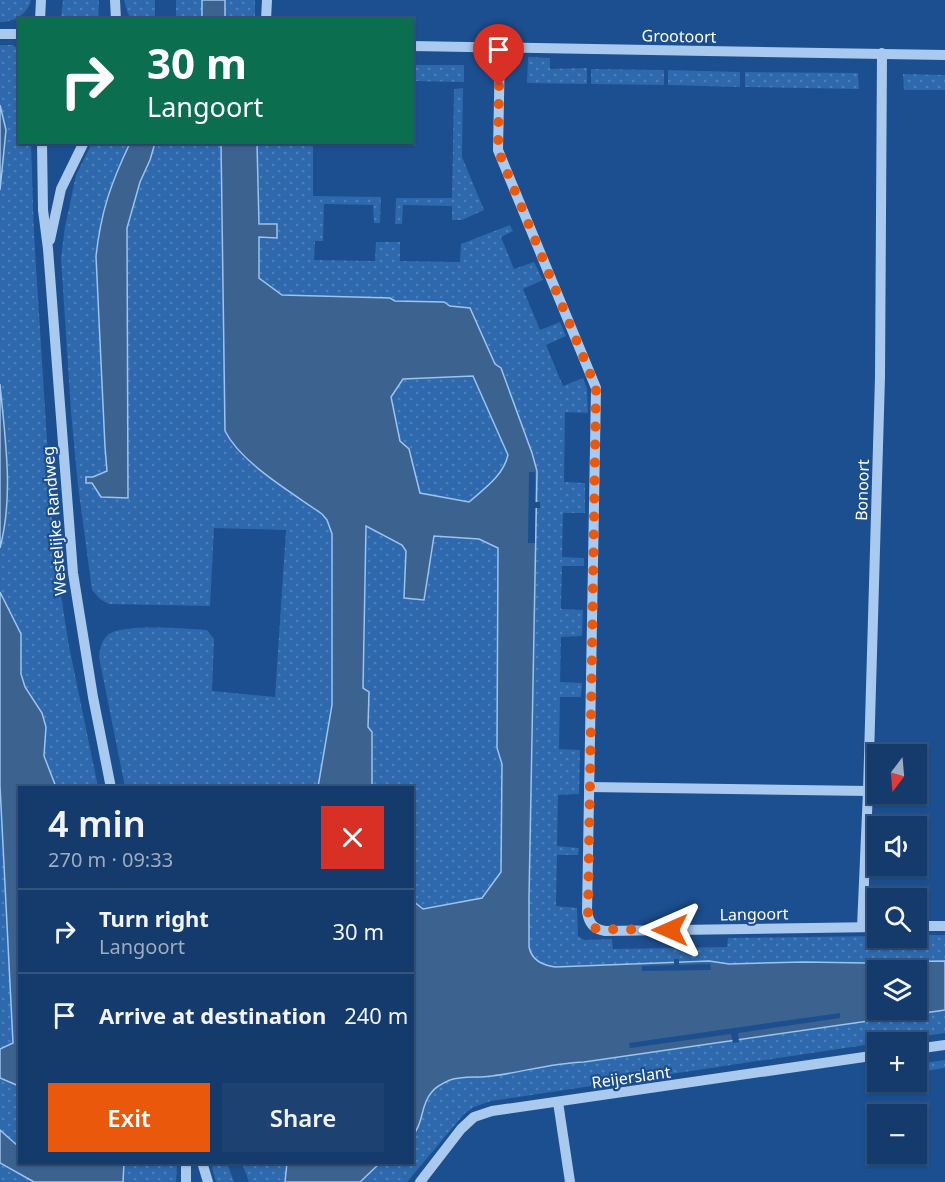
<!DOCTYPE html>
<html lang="en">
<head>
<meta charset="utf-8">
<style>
  body { margin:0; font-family:"Noto Sans",sans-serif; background:#1d4271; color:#f1f3f6; height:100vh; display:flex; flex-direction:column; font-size:22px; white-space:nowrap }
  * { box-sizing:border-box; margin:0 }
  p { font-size:20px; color:#9dadc1 }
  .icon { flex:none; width:33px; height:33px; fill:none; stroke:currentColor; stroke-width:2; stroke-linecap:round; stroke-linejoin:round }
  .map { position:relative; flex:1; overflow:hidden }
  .drawer { position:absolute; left:18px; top:786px; width:396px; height:378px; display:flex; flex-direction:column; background:#143b6b; border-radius:0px; box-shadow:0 2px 4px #0004,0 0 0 2px #33557e }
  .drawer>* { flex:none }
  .guide { position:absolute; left:18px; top:18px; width:396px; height:126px; border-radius:0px; box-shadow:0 2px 4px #0004,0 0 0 2px #33557e; background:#0b6e4f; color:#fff; overflow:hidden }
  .needle { width:39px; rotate:196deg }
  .controls { position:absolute; left:867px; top:744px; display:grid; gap:12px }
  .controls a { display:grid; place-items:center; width:60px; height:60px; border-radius:0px; background:#143b6b; box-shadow:0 2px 4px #0004,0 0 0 2px #33557e; font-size:30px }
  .pin { position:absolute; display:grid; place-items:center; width:51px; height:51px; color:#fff; margin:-62px -26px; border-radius:50% 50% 50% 0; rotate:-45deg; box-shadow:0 0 6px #0007 }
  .pin .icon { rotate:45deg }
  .me { position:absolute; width:66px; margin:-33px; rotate:270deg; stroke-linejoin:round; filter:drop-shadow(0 0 4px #0008) }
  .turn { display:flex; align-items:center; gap:21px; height:126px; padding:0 30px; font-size:27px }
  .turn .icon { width:78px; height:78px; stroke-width:2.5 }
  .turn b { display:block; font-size:42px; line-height:51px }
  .round { display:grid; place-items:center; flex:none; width:63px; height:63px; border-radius:0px; background:#1d4271 }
  .head { display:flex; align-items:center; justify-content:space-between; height:102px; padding:0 30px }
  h1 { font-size:36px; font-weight:600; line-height:45px }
  .action { display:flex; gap:12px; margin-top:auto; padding:12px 30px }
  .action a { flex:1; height:69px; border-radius:0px; background:#ea580c; color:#fff; font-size:24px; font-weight:600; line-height:69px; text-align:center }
  .action a+a { background:#1d4271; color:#f1f3f6 }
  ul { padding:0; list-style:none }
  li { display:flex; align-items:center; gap:18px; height:84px; padding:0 30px; border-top:2px solid #33557e }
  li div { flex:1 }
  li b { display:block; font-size:22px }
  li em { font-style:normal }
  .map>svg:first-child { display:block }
  .grass { fill:url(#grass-dots) }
  .water { fill:#3c6290; stroke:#9cc4f0; stroke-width:1.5; fill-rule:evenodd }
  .pier { fill:#1b4f8f }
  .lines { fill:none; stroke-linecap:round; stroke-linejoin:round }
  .minor { stroke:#a9c9ee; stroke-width:10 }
  .route { stroke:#ea580c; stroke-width:10; stroke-dasharray:0 18 }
  .labels { text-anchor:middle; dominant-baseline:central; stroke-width:4.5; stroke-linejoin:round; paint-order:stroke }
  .street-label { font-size:16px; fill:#fff; stroke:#1b4f8f }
</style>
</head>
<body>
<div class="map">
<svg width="945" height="1182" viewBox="0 0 945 1182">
  <defs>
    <pattern id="grass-dots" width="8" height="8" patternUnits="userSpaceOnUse" patternTransform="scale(1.5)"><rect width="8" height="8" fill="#2e69ad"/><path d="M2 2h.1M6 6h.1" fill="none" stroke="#4d80b9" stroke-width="1.8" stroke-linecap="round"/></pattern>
  </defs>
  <rect width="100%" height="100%" fill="#1b4f8f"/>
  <g class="grass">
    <path d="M0,0H31C28,14 14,22 0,22Z"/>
    <polygon points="63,0 99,0 98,19 61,19"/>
    <polygon points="124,0 155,0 155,19 132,19 128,14"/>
    <rect x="176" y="0" width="26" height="19"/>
    <polygon points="225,0 255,0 255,19 225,20"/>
    <polygon points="0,45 13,45 19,50 20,142 31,143 34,234 54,551 69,646 98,787 56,787 44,756 46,727 42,713 25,687 21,674 21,634 0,592 0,548 5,526 8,481 0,384 0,190 6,130 0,105"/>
    <polygon points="528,57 550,58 550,69 587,68 587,84 527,83"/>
    <polygon points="413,65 464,65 464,82 413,81"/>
    <polygon points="591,69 664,70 664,85 591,84"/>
    <polygon points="668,70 740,72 740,87 668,85"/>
    <polygon points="745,72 858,73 859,89 745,87"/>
    <polygon points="903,74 945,75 945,90 904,90"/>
    <polygon points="463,88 462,157 484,210 462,220 452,220 452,206 403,205 402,224 395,224 396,198 452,198 454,89"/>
    <path d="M92,143H130C111,184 101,209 96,256L105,447L107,471L93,477H86V483H92L101,497L128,498L127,228L140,182L150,160L155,143H221L225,431L245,458L322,514L327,520L332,534V705L318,787H125L99,657C100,649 101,641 108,635C122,623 187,629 207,630L214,639L212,691L275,697L286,530L214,528L210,606L109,604L100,599L92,590L78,486L71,412L61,258L65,227L76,175Z"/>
    <path d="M257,143H313V196L381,197L380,223H374L373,205L324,204L323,241H315L314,260L375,261L376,242H400V261L460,262L461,244L510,225L513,231L501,237L514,269L534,262L543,280L523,289L540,330L560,322L566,336L546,345L563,386L583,378L587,389L588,413L565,412L564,482L585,483V513H563L562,557L584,558V566H562L561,609L583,610L582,636L561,637L560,682L582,683L581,697H560L559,749L580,750L579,794L558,795L557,846L579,848L578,855H557L556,906L577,908L578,936L584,940L612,939L613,949L727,947L728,938L877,936L878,938H916L917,935H945V961L878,962L871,960L866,963L804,962L729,964L709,961L555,967C543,965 532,961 529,947V897L537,471L472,311C463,305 453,308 444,302L395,301L390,298L282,295L259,278V237L276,238L277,225L259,224Z"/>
    <path d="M475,376L508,455C503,476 485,488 470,503L420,493L409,449L400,441L391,397L403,379Z"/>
    <polygon points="366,525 402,545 406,551 404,598 424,600 434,536 479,539 498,548 497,748 502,764 501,872 482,898 423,909 413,901 412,788 372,787 372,732 368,727 369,692 363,688"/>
    <polygon points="0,786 13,1044 0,1049"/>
    <path d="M945,1010V1033L491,1101L474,1107L465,1113L407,1182H360L380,1163L412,1162L413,1135C424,1123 420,1106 431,1093C435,1087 443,1083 450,1080C462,1076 478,1078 492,1076C523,1072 552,1063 584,1062Z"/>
    <polygon points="945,1060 945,1068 925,1071 924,1063"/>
    <polygon points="0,1078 19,1086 19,1147 0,1130"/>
    <polygon points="0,1163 34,1182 0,1182"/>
    <polygon points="124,1163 177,1163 176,1182 123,1182"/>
    <polygon points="211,1163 227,1163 234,1182 216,1182"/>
    <polygon points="242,1163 287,1163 285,1182 249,1182"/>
  </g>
  <g class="water">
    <rect x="202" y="0" width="23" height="19"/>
    <polygon points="0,105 6,130 0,190"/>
    <path d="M130,143H155L150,160L140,182L127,228L128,498L101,497L92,483H86V477H93L107,471L105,447L96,256C101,211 111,183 130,143Z"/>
    <path d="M221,143H257L259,224H277V238L259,237V278L282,295L390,298L395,301L444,302L450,306L470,308L495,364L501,368L532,453L537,471L529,897V947C532,961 543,965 555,967L709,961L729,964L804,962L866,963L871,960L878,962L945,961V1010L584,1062C552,1063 523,1072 492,1076C478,1078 462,1076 450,1080C443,1083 435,1087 431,1093C420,1106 424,1123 413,1135V901L423,909L482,898L501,872L502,764L497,748L498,548L479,539L434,536L424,600L404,598L406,551L402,545L366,526L363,688L369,692L368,727L372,732V787H318L332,705V534L327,520L322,514C291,492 242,464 225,431ZM473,376L508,455C503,476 485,488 469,502L420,493L409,449L400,441L391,397L403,379ZM878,970H916V1010H878Z"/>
    <path d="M0,384C5,439 14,494 0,548Z"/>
    <polygon points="0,592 21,634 21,674 25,687 42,713 46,727 44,756 56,787 20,788 19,1086 0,1078 0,1049 13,1043 0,786"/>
    <polygon points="0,1130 19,1147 20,1162 54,1164 124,1163 123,1182 34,1182 0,1163"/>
    <polygon points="287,1163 287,1162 380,1163 360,1182 285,1182"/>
  </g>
  <g class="pier">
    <polygon points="529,472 535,472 535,502 540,502 540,508 535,508 535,543 528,543"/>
    <polygon points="674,959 679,959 679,965 710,964 711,970 642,971 642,966 674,965"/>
    <polygon points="840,1013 840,1018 738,1033 739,1042 733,1043 731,1034 630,1048 629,1043"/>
  </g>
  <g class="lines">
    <g class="minor">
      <polyline points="115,0 116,20"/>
      <polyline points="40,20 41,0"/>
      <polyline points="266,20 267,0"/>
      <polyline points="0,34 20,34"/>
      <polyline points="412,46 945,55"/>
      <path d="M500,49L498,150L596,388L587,912C589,923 593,929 605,931L878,927"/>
      <polyline points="42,142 43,210 48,249 73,573 93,697 111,788"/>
      <polyline points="50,240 61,189 84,142"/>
      <polyline points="589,787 868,791"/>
      <polyline points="916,926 945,926"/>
      <polyline points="862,927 868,791 880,377 882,53"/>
      <polyline points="916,1049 945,1045"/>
      <polyline points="558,1102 570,1182"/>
      <polyline points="202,1162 208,1182"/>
      <polyline points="186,1182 186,1162"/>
      <polyline points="420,1182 461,1129 474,1117 492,1111 878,1055"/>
    </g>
  </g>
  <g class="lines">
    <polyline class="route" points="499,86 498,150 596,388 588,917 596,929 670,930"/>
  </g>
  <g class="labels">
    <g class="street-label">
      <text transform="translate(679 36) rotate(1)">Grootoort</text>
      <text transform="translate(862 490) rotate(-88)">Bonoort</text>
      <text transform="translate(54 521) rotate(-95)">Westelijke Randweg</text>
      <text transform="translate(754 914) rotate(-1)">Langoort</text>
      <text transform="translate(631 1077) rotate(-8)">Reijerslant</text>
    </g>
  </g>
</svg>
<div class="controls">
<a><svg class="needle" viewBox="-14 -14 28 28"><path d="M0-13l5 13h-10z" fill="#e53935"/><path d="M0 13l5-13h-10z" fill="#9dadc1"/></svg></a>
<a><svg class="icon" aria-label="sound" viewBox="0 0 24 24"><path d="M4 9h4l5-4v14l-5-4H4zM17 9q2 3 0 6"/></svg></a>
<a><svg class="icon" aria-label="search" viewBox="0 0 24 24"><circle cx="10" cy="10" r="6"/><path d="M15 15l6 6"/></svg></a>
<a><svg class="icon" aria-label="layers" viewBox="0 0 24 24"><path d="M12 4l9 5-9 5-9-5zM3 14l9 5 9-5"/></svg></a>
<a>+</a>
<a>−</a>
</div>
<div class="pin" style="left:499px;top:86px;background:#d93025"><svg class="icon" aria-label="arrive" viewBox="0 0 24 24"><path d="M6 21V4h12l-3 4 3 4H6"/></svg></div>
<svg class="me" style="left:670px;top:930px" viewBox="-20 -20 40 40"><path d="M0-17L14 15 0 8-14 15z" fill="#ea580c" stroke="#fff" stroke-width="4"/></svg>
<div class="guide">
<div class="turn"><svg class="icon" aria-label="right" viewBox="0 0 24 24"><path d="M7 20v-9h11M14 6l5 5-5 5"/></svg><div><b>30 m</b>Langoort</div></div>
</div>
<section class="drawer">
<div class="head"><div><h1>4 min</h1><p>270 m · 09:33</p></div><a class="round" style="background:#d93025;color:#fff"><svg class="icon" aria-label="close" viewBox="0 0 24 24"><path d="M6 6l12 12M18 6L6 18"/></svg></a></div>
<ul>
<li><svg class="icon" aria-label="right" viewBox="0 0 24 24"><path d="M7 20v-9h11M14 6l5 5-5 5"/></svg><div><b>Turn right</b><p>Langoort</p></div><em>30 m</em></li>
<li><svg class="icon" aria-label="arrive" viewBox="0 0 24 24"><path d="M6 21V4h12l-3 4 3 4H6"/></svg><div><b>Arrive at destination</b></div><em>240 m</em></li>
</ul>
<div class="action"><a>Exit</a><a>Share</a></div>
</section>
</div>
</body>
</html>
